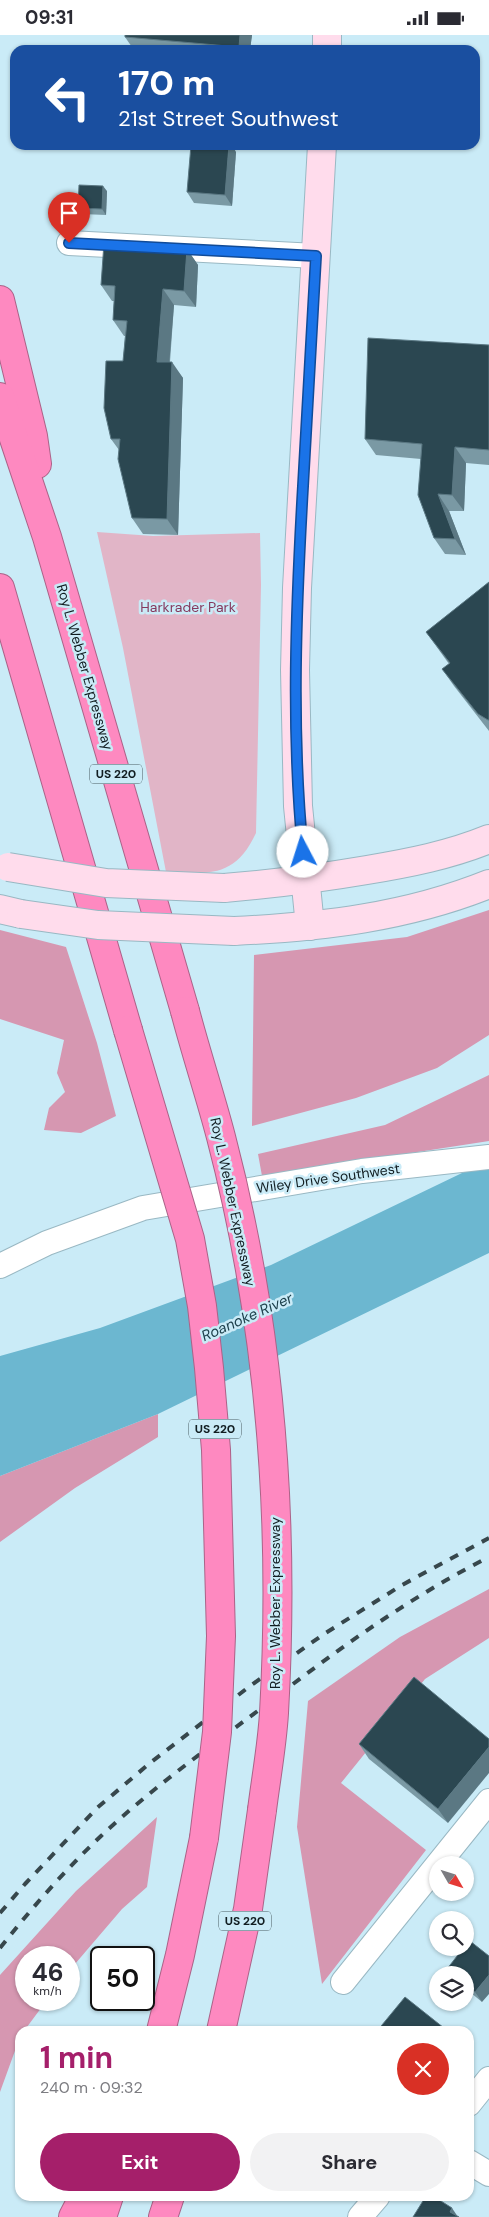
<!DOCTYPE html>
<html lang="en">
<head>
<meta charset="utf-8">
<style>
  body { margin:0; font-family:"DM Sans",sans-serif; background:#f2f2f3; color:#2b2b33; height:100vh; display:flex; flex-direction:column; font-size:19px; white-space:nowrap }
  * { box-sizing:border-box; margin:0 }
  p { font-size:16px; color:#7c7c81 }
  .icon { flex:none; width:28px; height:28px; fill:none; stroke:currentColor; stroke-width:2; stroke-linecap:round; stroke-linejoin:round }
  .map { position:relative; flex:1; overflow:hidden }
  .drawer { position:absolute; left:15px; top:1991px; width:459px; height:175px; display:flex; flex-direction:column; background:#fff; border-radius:15px; box-shadow:0 1px 4px #0004 }
  .drawer>* { flex:none }
  .top-card { position:absolute; left:10px; top:10px; width:470px; height:105px; border-radius:15px; box-shadow:0 1px 4px #0004; background:#1a4fa0; color:#fff; overflow:hidden }
  .needle { width:32px; rotate:129deg }
  .buttons { position:absolute; left:429px; top:1821px; display:grid; gap:10px }
  .buttons a { display:grid; place-items:center; width:45px; height:45px; border-radius:50%; background:#fff; box-shadow:0 1px 4px #0004; font-size:25px }
  .speed { position:absolute; left:15px; top:1911px; display:flex; gap:10px; font-size:25px; font-weight:700; text-align:center }
  .speed>* { display:grid; place-content:center; width:65px; height:65px; border-radius:50%; background:#fff; box-shadow:0 1px 4px #0004; line-height:1 }
  .speed small { font-size:12px; font-weight:400 }
  .speed .limit { border:2px solid #111; border-radius:8px; background:#fff; color:#111 }
  .pin { position:absolute; display:grid; place-items:center; width:42px; height:42px; color:#fff; margin:-51px -21px; border-radius:50% 50% 50% 0; rotate:-45deg; box-shadow:0 0 5px #0007 }
  .pin .icon { rotate:45deg }
  .me { position:absolute; width:55px; margin:-28px; rotate:355deg; stroke-linejoin:round; filter:drop-shadow(0 0 4px #0008) }
  .turn { display:flex; align-items:center; gap:18px; height:105px; padding:0 25px; font-size:22px }
  .turn .icon { width:65px; height:65px; stroke-width:2.5 }
  .turn b { display:block; font-size:35px; line-height:42px }
  .round { display:grid; place-items:center; flex:none; width:52px; height:52px; border-radius:26px; background:#f2f2f3 }
  .overview { display:flex; align-items:center; justify-content:space-between; height:85px; padding:0 25px }
  h1 { font-size:30px; font-weight:700; line-height:38px; color:#a51f6a }
  .primary-button { display:flex; gap:10px; margin-top:auto; padding:10px 25px }
  .primary-button a { flex:1; height:58px; border-radius:30px; background:#a51f6a; color:#fff; font-size:20px; font-weight:700; line-height:58px; text-align:center }
  .primary-button a+a { background:#f2f2f3; color:#2b2b33 }
  .status { display:flex; justify-content:space-between; align-items:center; height:35px; padding:0 25px; background:#fff; direction:ltr }
  .status svg { height:14px; fill:currentColor }
  .map>svg:first-child { display:block }
  .green { fill:#e1b5c7 }
  .forest { fill:#d697b1 }
  .water { fill:#6cb7d0 }
  .lines { fill:none; stroke-linecap:round; stroke-linejoin:round }
  .minor-casing { stroke:#99b8c3; stroke-width:26 }
  .secondary-casing { stroke:#99b8c3; stroke-width:30 }
  .motorway-casing { stroke:#ab6388; stroke-width:30 }
  .minor { stroke:#fff; stroke-width:24 }
  .secondary { stroke:#ffdcec; stroke-width:28 }
  .motorway { stroke:#fe89c0; stroke-width:28 }
  .rail { stroke:#37474c; stroke-width:4; stroke-dasharray:9 9; stroke-linecap:butt }
  .secondary-bridge-casing { stroke:#99b8c3; stroke-width:30; stroke-linecap:butt }
  .motorway-bridge-casing { stroke:#ab6388; stroke-width:30; stroke-linecap:butt }
  .secondary-bridge { stroke:#ffdcec; stroke-width:28 }
  .motorway-bridge { stroke:#fe89c0; stroke-width:28 }
  .wall { fill:#7a99a4 }
  .shaded-wall { fill:#5b7883 }
  .building { fill:#2b4751; stroke:#5b7883 }
  .route-casing { stroke:#114b97; stroke-width:12 }
  .route { stroke:#1a73e8; stroke-width:9 }
  .labels { text-anchor:middle; dominant-baseline:central; stroke-width:5; stroke-linejoin:round; paint-order:stroke }
  .shield { fill:#caebf7; stroke:#485b61; stroke-width:1 }
  .shield-label { font-size:12px; font-weight:bold; fill:#111d21 }
  .park-label { font-size:14px; fill:#85395e; stroke:#caebf7 }
  .street-label { font-size:14px; fill:#111d21; stroke:#caebf7 }
  .water-label { font-size:15px; font-style:italic; fill:#1e414c; stroke:#caebf7 }
</style>
</head>
<body>
<div class="status"><b>09:31</b><svg viewBox="0 0 49 12"><path d="M0 12V9h3v3zM5 12V6h3v6zM10 12V3h3v9zM15 12V0h3v12zM26 1h20v11H26zM47 4h2v5h-2z"/></svg></div>
<div class="map">
<svg width="489" height="2182" viewBox="0 0 489 2182">
  <rect width="100%" height="100%" fill="#caebf7"/>
  <path class="green" d="M97,497L153,501L260,498L261,550L256,798C235,843 209,839 166,837L123,613Z"/>
  <g class="forest">
    <polygon points="489,875 489,1000 437,1033 356,1063 252,1091 254,920 407,902"/>
    <polygon points="0,895 66,912 97,1008 116,1081 81,1098 44,1095 49,1073 65,1057 57,1038 64,1005 0,984"/>
    <polygon points="489,1040 489,1106 262,1141 258,1119 385,1090"/>
    <polygon points="158,1379 158,1402 75,1453 0,1507 0,1441"/>
    <polygon points="489,1554 489,1603 425,1644 341,1748 426,1815 322,1949 297,1792 308,1666 400,1602"/>
    <polygon points="157,1782 147,1852 122,1874 69,1936 69,1922 26,1922 26,1965 47,1965 24,1996 20,1996 20,2002 0,2057 0,1940 76,1856"/>
  </g>
  <polygon class="water" points="489,1125 489,1218 158,1379 0,1441 0,1321 100,1293 271,1230"/>
  <g class="lines">
    <defs>
      <g id="minor">
        <polyline points="69,208 316,221"/>
        <polyline points="0,1231 47,1208 143,1173 362,1136 489,1122"/>
        <polyline points="343,1947 489,1766"/>
        <polyline points="469,2069 489,2044"/>
        <polyline points="469,2127 489,2139"/>
        <polyline points="360,2182 378,2161"/>
      </g>
      <g id="secondary">
        <polyline points="327,15 327,0"/>
        <path d="M224,853C272,849 320,843 367,835C409,828 450,820 489,804"/>
        <polyline points="0,874 21,879"/>
        <polyline points="310,891 298,771 295,635 297,553 322,110"/>
        <path d="M234,896C322,892 407,882 489,849"/>
      </g>
      <g id="motorway">
        <polyline points="0,265 33,401 37,429"/>
        <polyline points="0,362 47,502 185,976"/>
        <polyline points="0,553 128,995"/>
        <polyline points="161,1996 180,1920 204,1803"/>
        <polyline points="221,1996 248,1874 262,1775"/>
        <polyline points="73,2182 84,2161"/>
        <polyline points="102,2182 109,2161"/>
        <polyline points="163,2182 170,2161"/>
      </g>
    </defs>
    <use href="#minor" class="minor-casing"/>
    <use href="#secondary" class="secondary-casing"/>
    <use href="#motorway" class="motorway-casing"/>
    <use href="#minor" class="minor"/>
    <use href="#secondary" class="secondary"/>
    <use href="#motorway" class="motorway"/>
    <g class="rail">
      <polyline points="0,1878 25,1849 97,1773 150,1728 250,1651 324,1599 402,1550 489,1503"/>
      <path d="M0,1913C31,1874 64,1836 101,1801C151,1754 208,1713 263,1672C334,1617 408,1563 489,1522"/>
    </g>
    <defs>
      <g id="secondary-bridge">
        <polyline points="8,832 106,848 224,853"/>
        <polyline points="21,879 98,890 234,896"/>
      </g>
      <g id="motorway-bridge">
        <path d="M185,976C196,1018 210,1060 221,1102C270,1289 285,1485 274,1678C272,1711 266,1743 262,1775"/>
        <polyline points="128,995 190,1204 202,1271 209,1333 216,1415 221,1601 217,1697 204,1803"/>
      </g>
    </defs>
    <use href="#secondary-bridge" class="secondary-bridge-casing"/>
    <use href="#motorway-bridge" class="motorway-bridge-casing"/>
    <use href="#secondary-bridge" class="secondary-bridge"/>
    <use href="#motorway-bridge" class="motorway-bridge"/>
  </g>
  <g class="wall">
    <polygon points="125,0 252,0 250,15 134,15 125,2"/>
    <polygon points="236,117 232,171 194,168 187,157"/>
    <polygon points="107,156 106,180 82,179 78,173"/>
    <polygon points="187,214 198,230 196,272 174,270 170,327 183,343 178,500 143,499 132,483 119,415 111,404 123,326 125,301 124,301 113,285 114,266 112,266 101,250"/>
    <polygon points="489,310 489,430 466,428 464,476 449,476 466,520 445,519 434,503 421,424 376,420 365,404"/>
    <polygon points="489,547 489,696 454,651 442,634 449,629 426,597"/>
    <polygon points="414,1642 448,1788 369,1724 359,1709"/>
    <polygon points="470,1906 482,1967 465,1953 465,1940 451,1940 447,1934"/>
  </g>
  <g class="shaded-wall">
    <polygon points="240,0 252,0 250,15 241,15 239,12"/>
    <polygon points="229,110 232,110 236,117 232,171 225,160"/>
    <polygon points="103,151 107,156 106,180 102,174"/>
    <polygon points="187,214 198,230 196,272 184,256"/>
    <polygon points="163,254 174,270 168,343 157,327"/>
    <polygon points="172,327 183,343 178,500 167,484"/>
    <polygon points="455,412 466,428 464,476 452,460"/>
    <polygon points="438,459 449,476 466,520 455,504"/>
    <polygon points="489,1712 489,1738 448,1788 438,1774"/>
    <polygon points="489,1940 489,1959 482,1967 475,1957"/>
    <polygon points="452,2173 458,2182 450,2177"/>
  </g>
  <g class="building">
    <polygon points="125,0 240,0 239,12 125,2"/>
    <polygon points="191,110 229,110 225,160 187,157"/>
    <polygon points="79,150 103,151 102,174 78,173"/>
    <polygon points="104,208 187,214 184,256 163,254 157,327 172,327 167,484 132,483 118,424 120,404 111,404 104,373 106,326 123,326 127,286 113,285 115,251 101,250"/>
    <polygon points="368,303 489,310 489,415 455,412 452,460 438,459 455,504 434,503 418,460 422,409 365,404"/>
    <polygon points="489,547 489,685 488,685 478,679 442,634 450,628 426,597"/>
    <polygon points="414,1642 489,1704 489,1712 438,1774 359,1709"/>
    <polygon points="470,1906 489,1921 489,1940 475,1957 465,1949 465,1940 454,1940 447,1934 464,1912 465,1912 465,1911"/>
    <polygon points="405,1962 444,1993 443,1995 445,1996 377,1996"/>
    <polygon points="426,2161 433,2161 452,2173 450,2177 459,2182 413,2182"/>
  </g>
  <g class="lines">
    <defs>
      <path id="route" d="M69,208L316,221C311,297 307,374 303,451C296,573 291,695 303,817"/>
    </defs>
    <use href="#route" class="route-casing"/>
    <use href="#route" class="route"/>
  </g>
  <g class="labels">
    <g class="shield">
      <rect x="90" y="729.5" width="52" height="19" rx="4"/>
      <rect x="189" y="1384.5" width="52" height="19" rx="4"/>
      <rect x="219" y="1876.5" width="52" height="19" rx="4"/>
    </g>
    <g class="shield-label">
      <text x="116" y="739">US 220</text>
      <text x="215" y="1394">US 220</text>
      <text x="245" y="1886">US 220</text>
    </g>
    <g class="park-label">
      <text x="188" y="572">Harkrader Park</text>
    </g>
    <g class="street-label">
      <text transform="translate(85 632) rotate(74)">Roy L. Webber Expressway</text>
      <text transform="translate(328 1143) rotate(-8)">Wiley Drive Southwest</text>
      <text transform="translate(233 1167) rotate(78)">Roy L. Webber Expressway</text>
      <text transform="translate(275 1568) rotate(-90)">Roy L. Webber Expressway</text>
    </g>
    <g class="water-label">
      <text transform="translate(247 1282) rotate(-24)">Roanoke River</text>
    </g>
  </g>
</svg>
<div class="buttons">
<a><svg class="needle" viewBox="-14 -14 28 28"><path d="M0-13l5 13h-10z" fill="#e53935"/><path d="M0 13l5-13h-10z" fill="#7c7c81"/></svg></a>
<a><svg class="icon" aria-label="search" viewBox="0 0 24 24"><circle cx="10" cy="10" r="6"/><path d="M15 15l6 6"/></svg></a>
<a><svg class="icon" aria-label="layers" viewBox="0 0 24 24"><path d="M12 4l9 5-9 5-9-5zM3 14l9 5 9-5"/></svg></a>
</div>
<div class="speed"><div>46<small>km/h</small></div><div class="limit">50</div></div>
<div class="pin" style="left:69px;top:208px;background:#d93025"><svg class="icon" aria-label="arrive" viewBox="0 0 24 24"><path d="M6 21V4h12l-3 4 3 4H6"/></svg></div>
<svg class="me" style="left:303px;top:817px" viewBox="-20 -20 40 40"><circle r="19" fill="#fff"/><path d="M0-13L10 11 0 6-10 11z" fill="#1a73e8"/></svg>
<div class="top-card">
<div class="turn"><svg class="icon" aria-label="left" viewBox="0 0 24 24"><path d="M17 20v-9H6M10 6l-5 5 5 5"/></svg><div><b>170 m</b>21st Street Southwest</div></div>
</div>
<section class="drawer">
<div class="overview"><div><h1>1 min</h1><p>240 m · 09:32</p></div><a class="round" style="background:#d93025;color:#fff"><svg class="icon" aria-label="close" viewBox="0 0 24 24"><path d="M6 6l12 12M18 6L6 18"/></svg></a></div>
<div class="primary-button"><a>Exit</a><a>Share</a></div>
</section>
</div>
</body>
</html>
